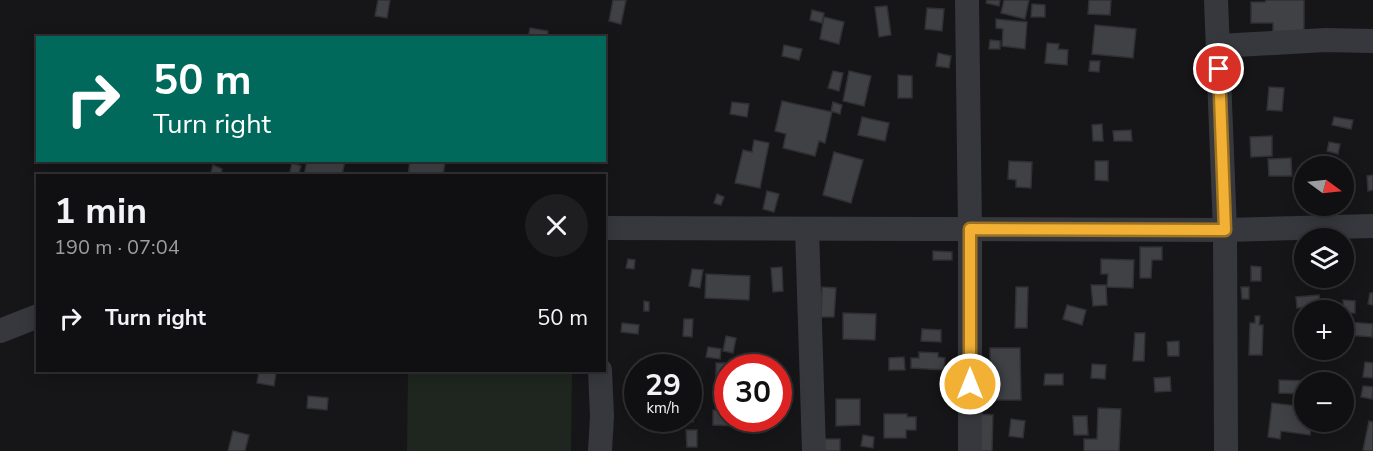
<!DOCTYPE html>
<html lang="en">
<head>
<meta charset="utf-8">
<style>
  body { margin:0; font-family:"Nunito Sans",sans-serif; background:#1e1e20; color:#f1f3f6; height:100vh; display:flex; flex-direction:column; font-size:22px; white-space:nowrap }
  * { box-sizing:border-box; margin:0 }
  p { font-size:20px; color:#9c9d9f }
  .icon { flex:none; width:33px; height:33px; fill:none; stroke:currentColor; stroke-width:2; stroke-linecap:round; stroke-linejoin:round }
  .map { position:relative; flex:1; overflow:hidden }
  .side { position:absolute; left:36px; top:174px; width:570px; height:198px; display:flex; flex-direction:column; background:#101012; border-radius:0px; box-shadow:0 3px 15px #0003,0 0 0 2px #303032 }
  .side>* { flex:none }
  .top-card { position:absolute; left:36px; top:36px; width:570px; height:126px; border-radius:0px; box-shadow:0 3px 15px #0003,0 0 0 2px #303032; background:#00695c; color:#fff; overflow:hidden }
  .needle { width:39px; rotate:105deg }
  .tools { position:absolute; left:1294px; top:156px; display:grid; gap:12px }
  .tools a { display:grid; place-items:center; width:60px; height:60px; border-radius:50%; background:#101012; box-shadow:0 3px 15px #0003,0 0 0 2px #303032; font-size:30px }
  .speed { position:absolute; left:624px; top:354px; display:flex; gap:12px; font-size:30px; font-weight:700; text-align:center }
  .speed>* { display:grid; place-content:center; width:78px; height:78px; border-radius:50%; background:#101012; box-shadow:0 3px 15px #0003,0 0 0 2px #303032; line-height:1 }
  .speed small { font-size:15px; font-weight:400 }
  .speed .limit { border:9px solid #d22; background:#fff; color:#111 }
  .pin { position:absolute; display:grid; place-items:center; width:51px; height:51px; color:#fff; margin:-26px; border:3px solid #fff; border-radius:50%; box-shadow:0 2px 6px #0007 }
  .me { position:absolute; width:66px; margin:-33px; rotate:0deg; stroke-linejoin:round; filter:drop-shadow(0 0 4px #0008) }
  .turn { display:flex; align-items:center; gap:21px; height:126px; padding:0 18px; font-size:27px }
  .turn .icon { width:78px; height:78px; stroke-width:2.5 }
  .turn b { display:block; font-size:42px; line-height:51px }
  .round { display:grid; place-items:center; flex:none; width:63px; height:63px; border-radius:32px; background:#1e1e20 }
  .head { display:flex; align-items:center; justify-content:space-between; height:102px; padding:0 18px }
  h1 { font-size:36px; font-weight:700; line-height:45px }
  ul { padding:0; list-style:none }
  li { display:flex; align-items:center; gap:18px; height:84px; padding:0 18px }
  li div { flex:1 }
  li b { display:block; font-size:22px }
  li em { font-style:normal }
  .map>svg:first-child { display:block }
  .green { fill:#1e261f }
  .building { fill:#404145; stroke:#303034; stroke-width:1.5 }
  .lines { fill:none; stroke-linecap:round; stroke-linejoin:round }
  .minor { stroke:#37383d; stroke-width:24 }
  .route-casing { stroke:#9d7322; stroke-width:15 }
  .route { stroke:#f2b134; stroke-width:10 }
</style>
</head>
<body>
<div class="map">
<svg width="1373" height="451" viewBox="0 0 1373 451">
  <rect width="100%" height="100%" fill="#161618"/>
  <polygon class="green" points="408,371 572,371 571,451 407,451"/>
  <g class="building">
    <polygon points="378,0 390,0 387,18 375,16"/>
    <polygon points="613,0 626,0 621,24 609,21"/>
    <polygon points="987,0 1000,0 999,6 986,3"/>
    <polygon points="1004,0 1029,0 1025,19 1001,13"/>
    <polygon points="1089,0 1111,0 1110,15 1088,14"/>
    <polygon points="1266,0 1304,0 1304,33 1273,33 1273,23 1251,23 1251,2 1265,2"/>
    <polygon points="1032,4 1045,5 1045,17 1031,17"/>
    <polygon points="887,6 891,35 879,37 875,7"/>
    <polygon points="927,8 944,9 942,31 925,29"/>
    <polygon points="812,10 824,13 822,23 810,20"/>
    <polygon points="824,17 844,22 839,44 820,39"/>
    <polygon points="996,19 1027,22 1025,49 1002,46 1003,29 996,28"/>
    <polygon points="1095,25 1136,29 1133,58 1092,54"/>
    <polygon points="530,28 548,31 547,38 528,38"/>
    <polygon points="990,40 1000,41 1000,49 989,49"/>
    <polygon points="1047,43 1059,44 1058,49 1068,50 1067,65 1045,63"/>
    <polygon points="784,45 802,49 799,60 782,56"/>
    <polygon points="938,53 951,56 949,68 936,66"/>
    <polygon points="1090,61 1100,61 1099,72 1089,71"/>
    <polygon points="833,71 843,73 839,91 828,88"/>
    <polygon points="849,71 871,76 864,106 843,101"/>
    <polygon points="898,75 912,76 912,98 898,98"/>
    <polygon points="1269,87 1284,88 1282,111 1267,110"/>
    <polygon points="782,101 832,112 825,143 819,141 815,156 783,148 786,134 775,131"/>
    <polygon points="732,102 749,104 747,117 730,114"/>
    <polygon points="833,102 842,105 840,114 831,111"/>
    <polygon points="862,117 889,123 885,141 858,135"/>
    <polygon points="1334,117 1353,120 1351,129 1332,125"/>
    <polygon points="1102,124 1103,141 1093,141 1092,125"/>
    <polygon points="1131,130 1132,141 1114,141 1113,131"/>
    <polygon points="1272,136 1272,156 1251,157 1250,137"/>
    <polygon points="754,140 769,143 760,188 735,183 743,150 752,152"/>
    <polygon points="1329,142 1340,144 1338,154 1327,151"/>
    <polygon points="834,152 863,160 851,203 823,195"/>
    <polygon points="1291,158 1292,176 1269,176 1268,159"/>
    <polygon points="307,160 345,160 342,176 304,176"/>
    <polygon points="410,160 445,162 443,176 408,176"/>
    <polygon points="1009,161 1032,162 1031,188 1016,187 1016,180 1008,179"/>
    <polygon points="1095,161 1108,161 1108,181 1095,180"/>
    <polygon points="292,163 301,166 298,176 289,176"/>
    <polygon points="213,165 222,169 221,176 210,176"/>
    <polygon points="1373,175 1373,190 1368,191 1367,176"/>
    <polygon points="767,191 779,194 774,212 763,209"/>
    <polygon points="717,194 724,197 721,205 714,203"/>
    <polygon points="1140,247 1162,247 1162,260 1152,260 1151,278 1140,278"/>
    <polygon points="933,251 952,252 952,260 933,260"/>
    <polygon points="628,259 635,260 634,269 626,268"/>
    <polygon points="1101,259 1134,260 1133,288 1107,287 1108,274 1101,274"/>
    <polygon points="1251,266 1261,267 1261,281 1251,281"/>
    <polygon points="782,267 783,291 773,292 771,268"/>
    <polygon points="692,269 703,270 700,288 689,286"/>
    <polygon points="706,274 750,276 749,300 705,298"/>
    <polygon points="1091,285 1106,285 1107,305 1093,306"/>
    <polygon points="822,287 836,288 834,317 821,317"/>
    <polygon points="1016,287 1028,287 1027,328 1015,328"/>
    <polygon points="1241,287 1249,287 1249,299 1242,299"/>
    <polygon points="1370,293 1373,293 1373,305 1368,304"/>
    <polygon points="1319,295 1320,306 1297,308 1296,297"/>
    <polygon points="1343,300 1355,301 1355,313 1344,313"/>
    <polygon points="644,301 649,302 649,311 644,311"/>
    <rect x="1331" y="304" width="9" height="6"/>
    <polygon points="1067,305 1086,310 1082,325 1063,319"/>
    <polygon points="843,313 876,314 875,340 843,339"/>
    <polygon points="1255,316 1260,316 1259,325 1263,325 1262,355 1249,355 1250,323 1255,323"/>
    <polygon points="684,319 693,319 692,337 683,336"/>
    <polygon points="1348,322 1373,324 1372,337 1346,335"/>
    <polygon points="622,323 639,325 638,334 621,332"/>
    <polygon points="922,329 941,330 941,342 921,341"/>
    <polygon points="1135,333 1145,333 1144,361 1133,361"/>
    <polygon points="726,336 736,338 733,353 723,351"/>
    <polygon points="1179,341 1179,356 1168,356 1167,342"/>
    <polygon points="708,347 721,349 720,359 706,357"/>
    <polygon points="990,348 1020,348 1021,400 990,400"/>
    <polygon points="919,352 938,353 938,357 945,358 944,370 911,368 911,358 919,358"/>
    <polygon points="904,357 905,370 889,370 889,358"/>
    <polygon points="1365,362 1373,363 1373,378 1363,377"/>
    <polygon points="716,363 744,363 744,368 728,368 728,376 716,376"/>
    <polygon points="1092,364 1106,365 1105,379 1091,378"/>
    <polygon points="259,371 276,373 274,386 257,383"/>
    <polygon points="1045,374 1063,374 1063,385 1044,385"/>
    <polygon points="1170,377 1171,391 1155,392 1154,378"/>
    <polygon points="1279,380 1310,381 1310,382 1305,382 1305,394 1279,393"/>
    <polygon points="1363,386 1373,387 1372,399 1361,397"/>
    <polygon points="308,396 328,398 327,410 307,408"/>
    <polygon points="688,396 697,397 693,422 686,421 686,418 688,418"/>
    <polygon points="836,399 860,399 860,425 836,426"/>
    <polygon points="1272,403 1297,406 1296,414 1305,416 1305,422 1312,422 1310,435 1281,431 1280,439 1268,437"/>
    <polygon points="1098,408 1121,409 1119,451 1084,451 1084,439 1097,439"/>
    <polygon points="713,410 728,411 728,418 738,418 738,426 713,425"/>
    <polygon points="884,414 907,414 907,417 916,417 916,430 906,430 906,438 884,438"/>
    <polygon points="980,414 993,415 992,451 980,451"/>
    <polygon points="1073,416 1087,416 1088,435 1074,435"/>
    <polygon points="1011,419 1025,421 1023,438 1009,436"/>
    <polygon points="1369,421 1373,422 1373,451 1365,451 1363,450"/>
    <polygon points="686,430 697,430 697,447 687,447"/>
    <polygon points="233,431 249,435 245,451 228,451"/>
    <polygon points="863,435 874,437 873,448 861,446"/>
    <rect x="821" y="439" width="19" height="12"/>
  </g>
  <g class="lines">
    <g class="minor">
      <polyline points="967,0 970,229 970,451"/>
      <polyline points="1216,0 1225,230 1226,451"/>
      <polyline points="1218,46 1326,40 1373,41"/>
      <polyline points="604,228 1225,230 1373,226"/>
      <polyline points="807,229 814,451"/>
      <polyline points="0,331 38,316"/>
      <polyline points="600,451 602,416 600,370"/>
    </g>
  </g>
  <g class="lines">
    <defs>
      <polyline id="route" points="970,384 970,229 1225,230 1219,69"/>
    </defs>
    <use href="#route" class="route-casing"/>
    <use href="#route" class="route"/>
  </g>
</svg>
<div class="tools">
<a><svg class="needle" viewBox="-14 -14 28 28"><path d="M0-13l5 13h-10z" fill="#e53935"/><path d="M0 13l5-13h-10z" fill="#9c9d9f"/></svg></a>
<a><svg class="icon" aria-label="layers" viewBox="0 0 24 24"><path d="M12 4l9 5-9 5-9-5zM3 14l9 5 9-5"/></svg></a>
<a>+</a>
<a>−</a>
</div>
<div class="speed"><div>29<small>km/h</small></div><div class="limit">30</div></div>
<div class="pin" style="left:1219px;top:69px;background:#d93025"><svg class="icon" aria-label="arrive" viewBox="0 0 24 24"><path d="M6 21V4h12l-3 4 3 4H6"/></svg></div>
<svg class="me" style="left:970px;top:384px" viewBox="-20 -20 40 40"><circle r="17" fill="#f2b134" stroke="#fff" stroke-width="3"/><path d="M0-11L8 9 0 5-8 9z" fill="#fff"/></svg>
<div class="top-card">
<div class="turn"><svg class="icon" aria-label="right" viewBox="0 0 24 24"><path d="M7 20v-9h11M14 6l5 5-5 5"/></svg><div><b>50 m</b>Turn right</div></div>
</div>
<section class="side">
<div class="head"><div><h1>1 min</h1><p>190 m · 07:04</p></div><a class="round"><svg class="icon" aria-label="close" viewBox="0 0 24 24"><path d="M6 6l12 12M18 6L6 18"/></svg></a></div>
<ul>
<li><svg class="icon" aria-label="right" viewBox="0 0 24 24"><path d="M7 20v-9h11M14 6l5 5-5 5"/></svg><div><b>Turn right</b></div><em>50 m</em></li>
</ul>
</section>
</div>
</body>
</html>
